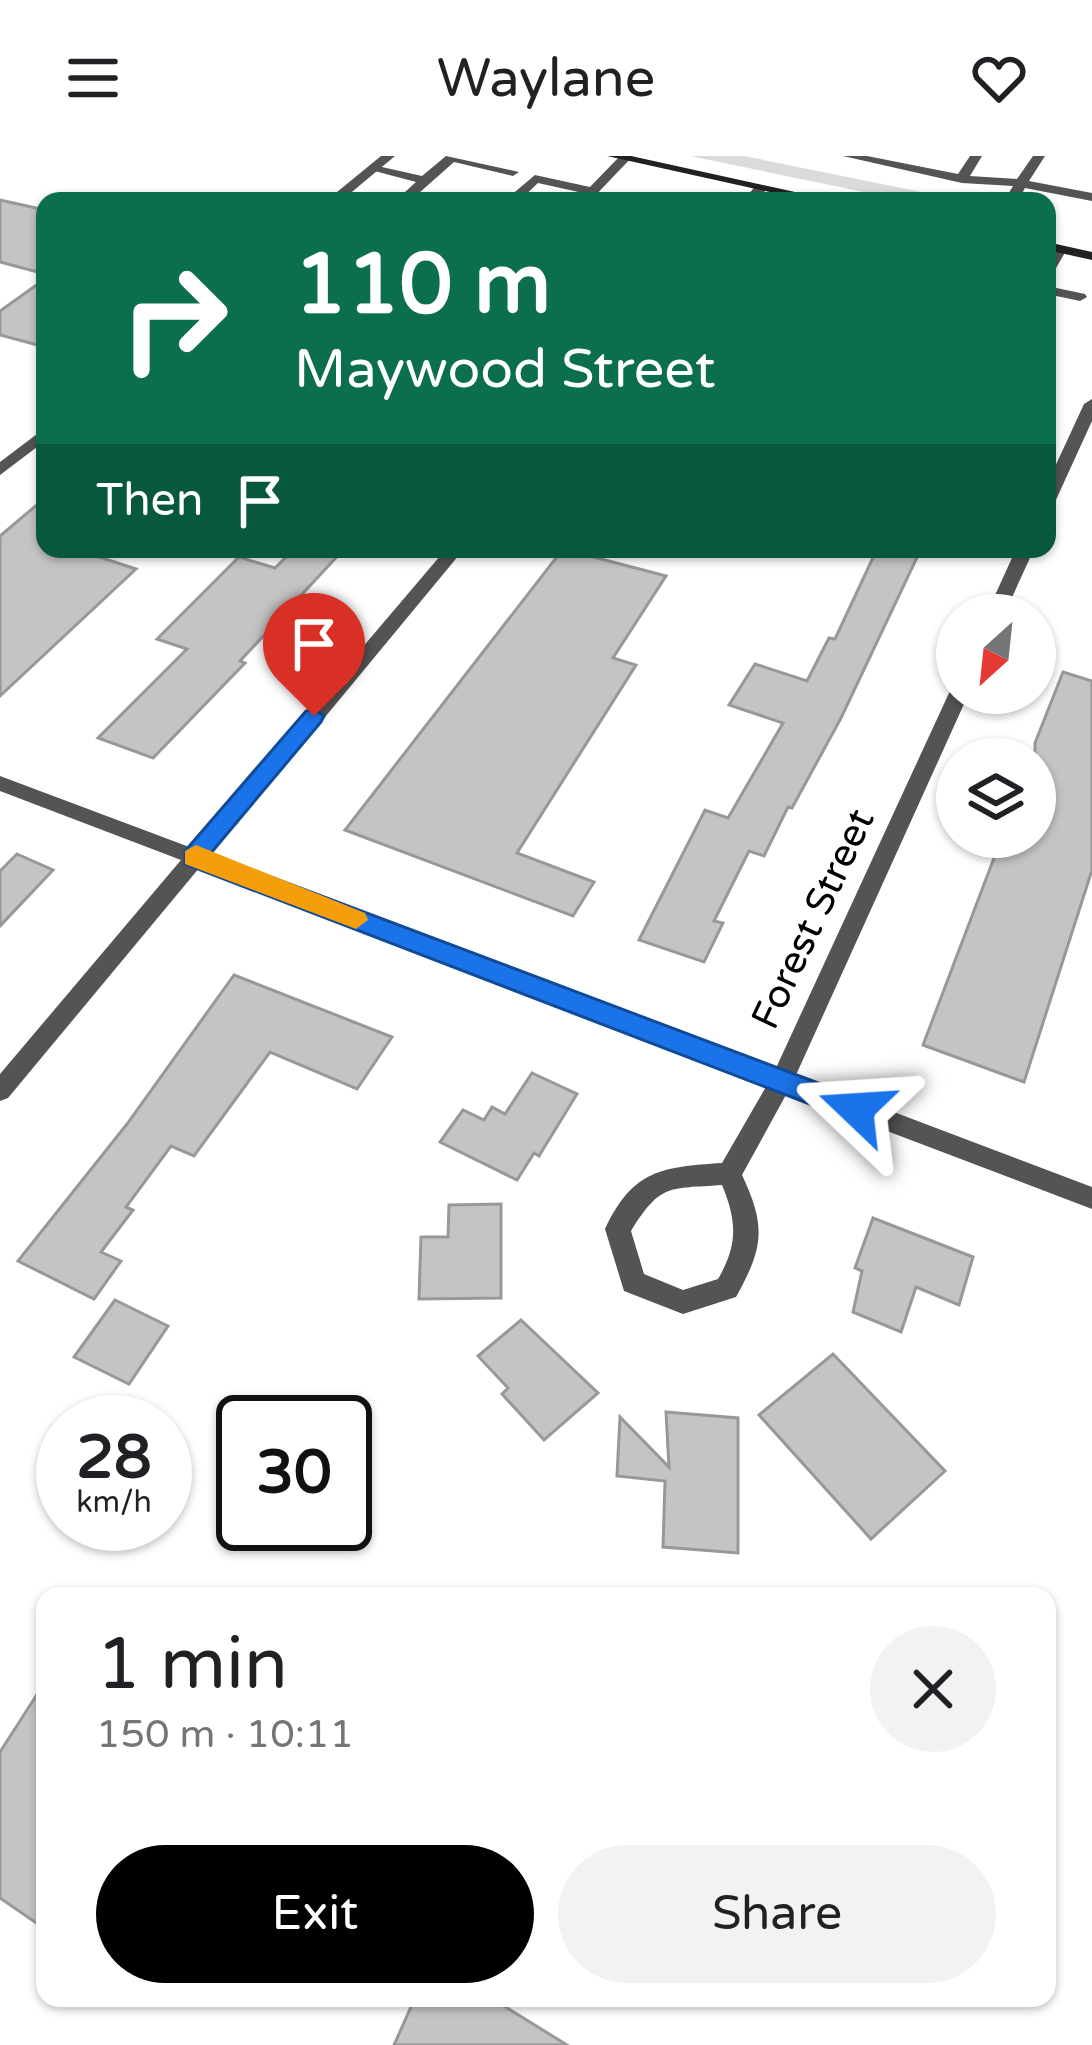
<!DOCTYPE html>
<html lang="en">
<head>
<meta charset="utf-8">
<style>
  body { margin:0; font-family:"Varela Round",sans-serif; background:#f2f2f2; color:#202124; height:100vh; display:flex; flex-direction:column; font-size:45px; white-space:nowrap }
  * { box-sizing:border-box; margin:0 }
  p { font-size:39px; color:#757577 }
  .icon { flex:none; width:66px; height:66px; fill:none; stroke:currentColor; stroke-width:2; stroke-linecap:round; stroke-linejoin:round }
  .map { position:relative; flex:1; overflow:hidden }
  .panel { position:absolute; left:36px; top:1431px; width:1020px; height:420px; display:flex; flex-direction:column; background:#fff; border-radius:24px; box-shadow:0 3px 9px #0004 }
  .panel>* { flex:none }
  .hud { position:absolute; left:36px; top:36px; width:1020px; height:366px; border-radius:24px; box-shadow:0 3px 9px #0004; background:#0b6e4f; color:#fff; overflow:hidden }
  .needle { width:78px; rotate:207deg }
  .fabs { position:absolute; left:936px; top:438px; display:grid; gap:24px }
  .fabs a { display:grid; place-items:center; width:120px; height:120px; border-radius:50%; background:#fff; box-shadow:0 3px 9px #0004; font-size:60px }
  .speed { position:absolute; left:36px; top:1239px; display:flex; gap:24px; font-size:60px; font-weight:700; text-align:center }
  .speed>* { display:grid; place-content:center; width:156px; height:156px; border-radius:50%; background:#fff; box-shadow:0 3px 9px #0004; line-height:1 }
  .speed small { font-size:30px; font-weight:400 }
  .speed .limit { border:6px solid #111; border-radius:18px; background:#fff; color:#111 }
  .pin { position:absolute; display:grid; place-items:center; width:102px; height:102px; color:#fff; margin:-123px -51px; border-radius:50% 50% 50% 0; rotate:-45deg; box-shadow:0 0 12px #0007 }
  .pin .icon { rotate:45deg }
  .me { position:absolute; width:132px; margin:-66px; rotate:290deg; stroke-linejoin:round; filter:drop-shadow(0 0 9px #0008) }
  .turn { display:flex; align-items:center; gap:42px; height:252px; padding:0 60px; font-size:54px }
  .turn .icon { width:156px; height:156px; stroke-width:2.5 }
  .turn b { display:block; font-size:84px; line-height:102px }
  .then { display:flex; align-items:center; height:114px; padding:0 60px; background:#0003; gap:24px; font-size:45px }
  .round { display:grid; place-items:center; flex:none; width:126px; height:126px; border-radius:63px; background:#f2f2f2 }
  .headline { display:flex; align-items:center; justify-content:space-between; height:204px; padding:0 60px }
  h1 { font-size:72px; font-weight:600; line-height:90px }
  .primary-button { display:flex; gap:24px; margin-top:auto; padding:24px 60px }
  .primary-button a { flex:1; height:138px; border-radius:72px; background:#000; color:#fff; font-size:48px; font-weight:600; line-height:138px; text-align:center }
  .primary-button a+a { background:#f2f2f2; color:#202124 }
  header { display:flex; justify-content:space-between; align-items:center; height:156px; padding:0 60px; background:#fff; font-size:54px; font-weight:600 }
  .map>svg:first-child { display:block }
  .green { fill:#dbdbdb }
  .building { fill:#c4c4c4; stroke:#989898; stroke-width:3 }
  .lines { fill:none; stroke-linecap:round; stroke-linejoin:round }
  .service { fill:#545454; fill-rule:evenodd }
  .minor { fill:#545454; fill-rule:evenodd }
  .secondary { fill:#212121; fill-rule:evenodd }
  .route { fill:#1a73e8; stroke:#114b97; stroke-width:3 }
  .slow { fill:#f59e0b }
  .labels { text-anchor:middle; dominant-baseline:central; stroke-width:10; stroke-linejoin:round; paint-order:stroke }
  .street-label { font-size:39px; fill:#000; stroke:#fff }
</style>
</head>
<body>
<header><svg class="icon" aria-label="menu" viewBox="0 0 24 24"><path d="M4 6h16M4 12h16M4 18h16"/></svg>Waylane<svg class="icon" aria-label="heart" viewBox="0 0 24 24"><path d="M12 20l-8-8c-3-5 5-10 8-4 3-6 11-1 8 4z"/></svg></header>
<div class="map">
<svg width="1092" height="1889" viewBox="0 0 1092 1889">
  <rect width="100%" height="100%" fill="#fff"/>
  <polygon class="green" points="690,0 744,0 966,45 907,45"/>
  <g class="building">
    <polygon points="0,44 45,54 45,118 0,106"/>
    <polygon points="45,123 45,191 0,179 0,155"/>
    <polygon points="45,342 45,393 75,393 136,413 0,540 0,380"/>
    <polygon points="294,393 344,393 240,505 245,507 153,602 98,582 187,493 157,483 239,401 275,412"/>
    <polygon points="563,393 666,420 613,502 636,509 517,697 594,726 573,760 345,674"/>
    <polygon points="877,393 921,393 841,562 792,652 788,651 764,700 749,695 714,765 723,767 704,806 639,784 705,654 728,662 783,567 729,549 755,508 807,525 829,482 835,483"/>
    <polygon points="1063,516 1092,525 1092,714 1024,926 923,889 1002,681 1035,681 1035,587"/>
    <polygon points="17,698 53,714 0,770 0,715"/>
    <polygon points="234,819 392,881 357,933 270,896 194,1000 171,990 126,1051 133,1054 101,1096 121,1105 94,1143 18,1105 127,968"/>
    <polygon points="532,917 577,938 539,1000 534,997 517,1024 440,986 463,954 484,964 492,951 505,958"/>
    <polygon points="501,1048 501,1142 419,1143 421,1081 448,1081 449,1049"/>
    <polygon points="873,1062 973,1101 959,1149 916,1131 901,1176 853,1156 862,1115 855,1112"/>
    <polygon points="115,1144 168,1170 129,1228 74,1201"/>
    <polygon points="521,1164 598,1237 544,1284 502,1238 508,1232 478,1200"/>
    <polygon points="833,1198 945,1315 871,1383 759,1259"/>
    <polygon points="666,1256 738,1262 738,1397 663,1391 665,1325 617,1320 620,1261 669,1311"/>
    <polygon points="45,1526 45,1773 0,1742 0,1596"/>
    <polygon points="415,1842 491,1842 567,1889 394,1889"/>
  </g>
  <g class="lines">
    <g class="service">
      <polygon points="446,0 519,16 513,20 454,6 410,45 395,45 416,26 367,13 373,9 422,20"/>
      <polygon points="620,0 633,0 590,45 576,45 583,37 538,27 519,45 504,45 535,19 590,31"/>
      <polygon points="843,0 867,0 958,18 970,0 982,0 970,20 1017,23 1033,0 1045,0 1029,25 1092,37 1092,45 1025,32 1018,45 1004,45 1013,30 962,27"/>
      <polygon points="1055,90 1067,93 1052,119 1047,120 1047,104"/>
      <polygon points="1047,130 1085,138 1087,141 1080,145 1047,138"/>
    </g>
    <g class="minor">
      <polygon points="381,0 395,0 341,45 326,45"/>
      <polygon points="757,28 768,31 757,45 743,45"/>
      <polygon points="1092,243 1092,265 1055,346 1047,351 1047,328 1084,248"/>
      <polygon points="45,272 45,285 0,319 0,306"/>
      <path d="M446,393H464L211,699L776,912L949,537L957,531V537H969L796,919L1092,1031V1053L787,937L742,1019C766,1070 764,1091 736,1141L683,1158L624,1135L605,1073C633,1014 661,1011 722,1007L767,929L200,711L8,942L0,945V918L181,704L0,635V620L192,692ZM722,1029C737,1065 738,1089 718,1123L683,1134L644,1118L631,1075C661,1027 668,1033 722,1029Z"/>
      <polygon points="1016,393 1034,393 1004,459 986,459"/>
    </g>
    <g class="secondary">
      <polygon points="607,0 631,0 836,45 810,45"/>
      <polygon points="1047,86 1092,96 1092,104 1047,94"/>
    </g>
  </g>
  <polygon class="route" points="314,553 324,560 321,566 210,698 866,945 870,953 866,962 846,962 185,708 185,695 306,555"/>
  <polygon class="slow" points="196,689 365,757 368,764 356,773 185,708 185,695"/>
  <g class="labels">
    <g class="street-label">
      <text transform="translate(813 763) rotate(-65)">Forest Street</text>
    </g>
  </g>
</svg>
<div class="fabs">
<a><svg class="needle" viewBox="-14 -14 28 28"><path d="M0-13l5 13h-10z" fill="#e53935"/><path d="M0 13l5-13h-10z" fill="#757577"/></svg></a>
<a><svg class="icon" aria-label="layers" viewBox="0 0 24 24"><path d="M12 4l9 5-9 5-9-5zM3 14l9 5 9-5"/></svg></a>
</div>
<div class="speed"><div>28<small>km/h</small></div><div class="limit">30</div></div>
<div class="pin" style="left:314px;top:560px;background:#d93025"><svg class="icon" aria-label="arrive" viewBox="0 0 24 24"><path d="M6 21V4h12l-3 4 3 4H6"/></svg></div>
<svg class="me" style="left:856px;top:953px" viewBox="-20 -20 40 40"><path d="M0-17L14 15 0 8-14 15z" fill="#1a73e8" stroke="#fff" stroke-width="4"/></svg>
<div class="hud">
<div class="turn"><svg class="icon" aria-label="right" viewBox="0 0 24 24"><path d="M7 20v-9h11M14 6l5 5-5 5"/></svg><div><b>110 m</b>Maywood Street</div></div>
<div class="then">Then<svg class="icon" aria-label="arrive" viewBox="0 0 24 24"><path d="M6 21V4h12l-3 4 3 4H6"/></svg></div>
</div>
<section class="panel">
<div class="headline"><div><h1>1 min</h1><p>150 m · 10:11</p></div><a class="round"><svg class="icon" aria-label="close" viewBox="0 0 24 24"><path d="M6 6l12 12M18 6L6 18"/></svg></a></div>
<div class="primary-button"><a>Exit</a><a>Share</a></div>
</section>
</div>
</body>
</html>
